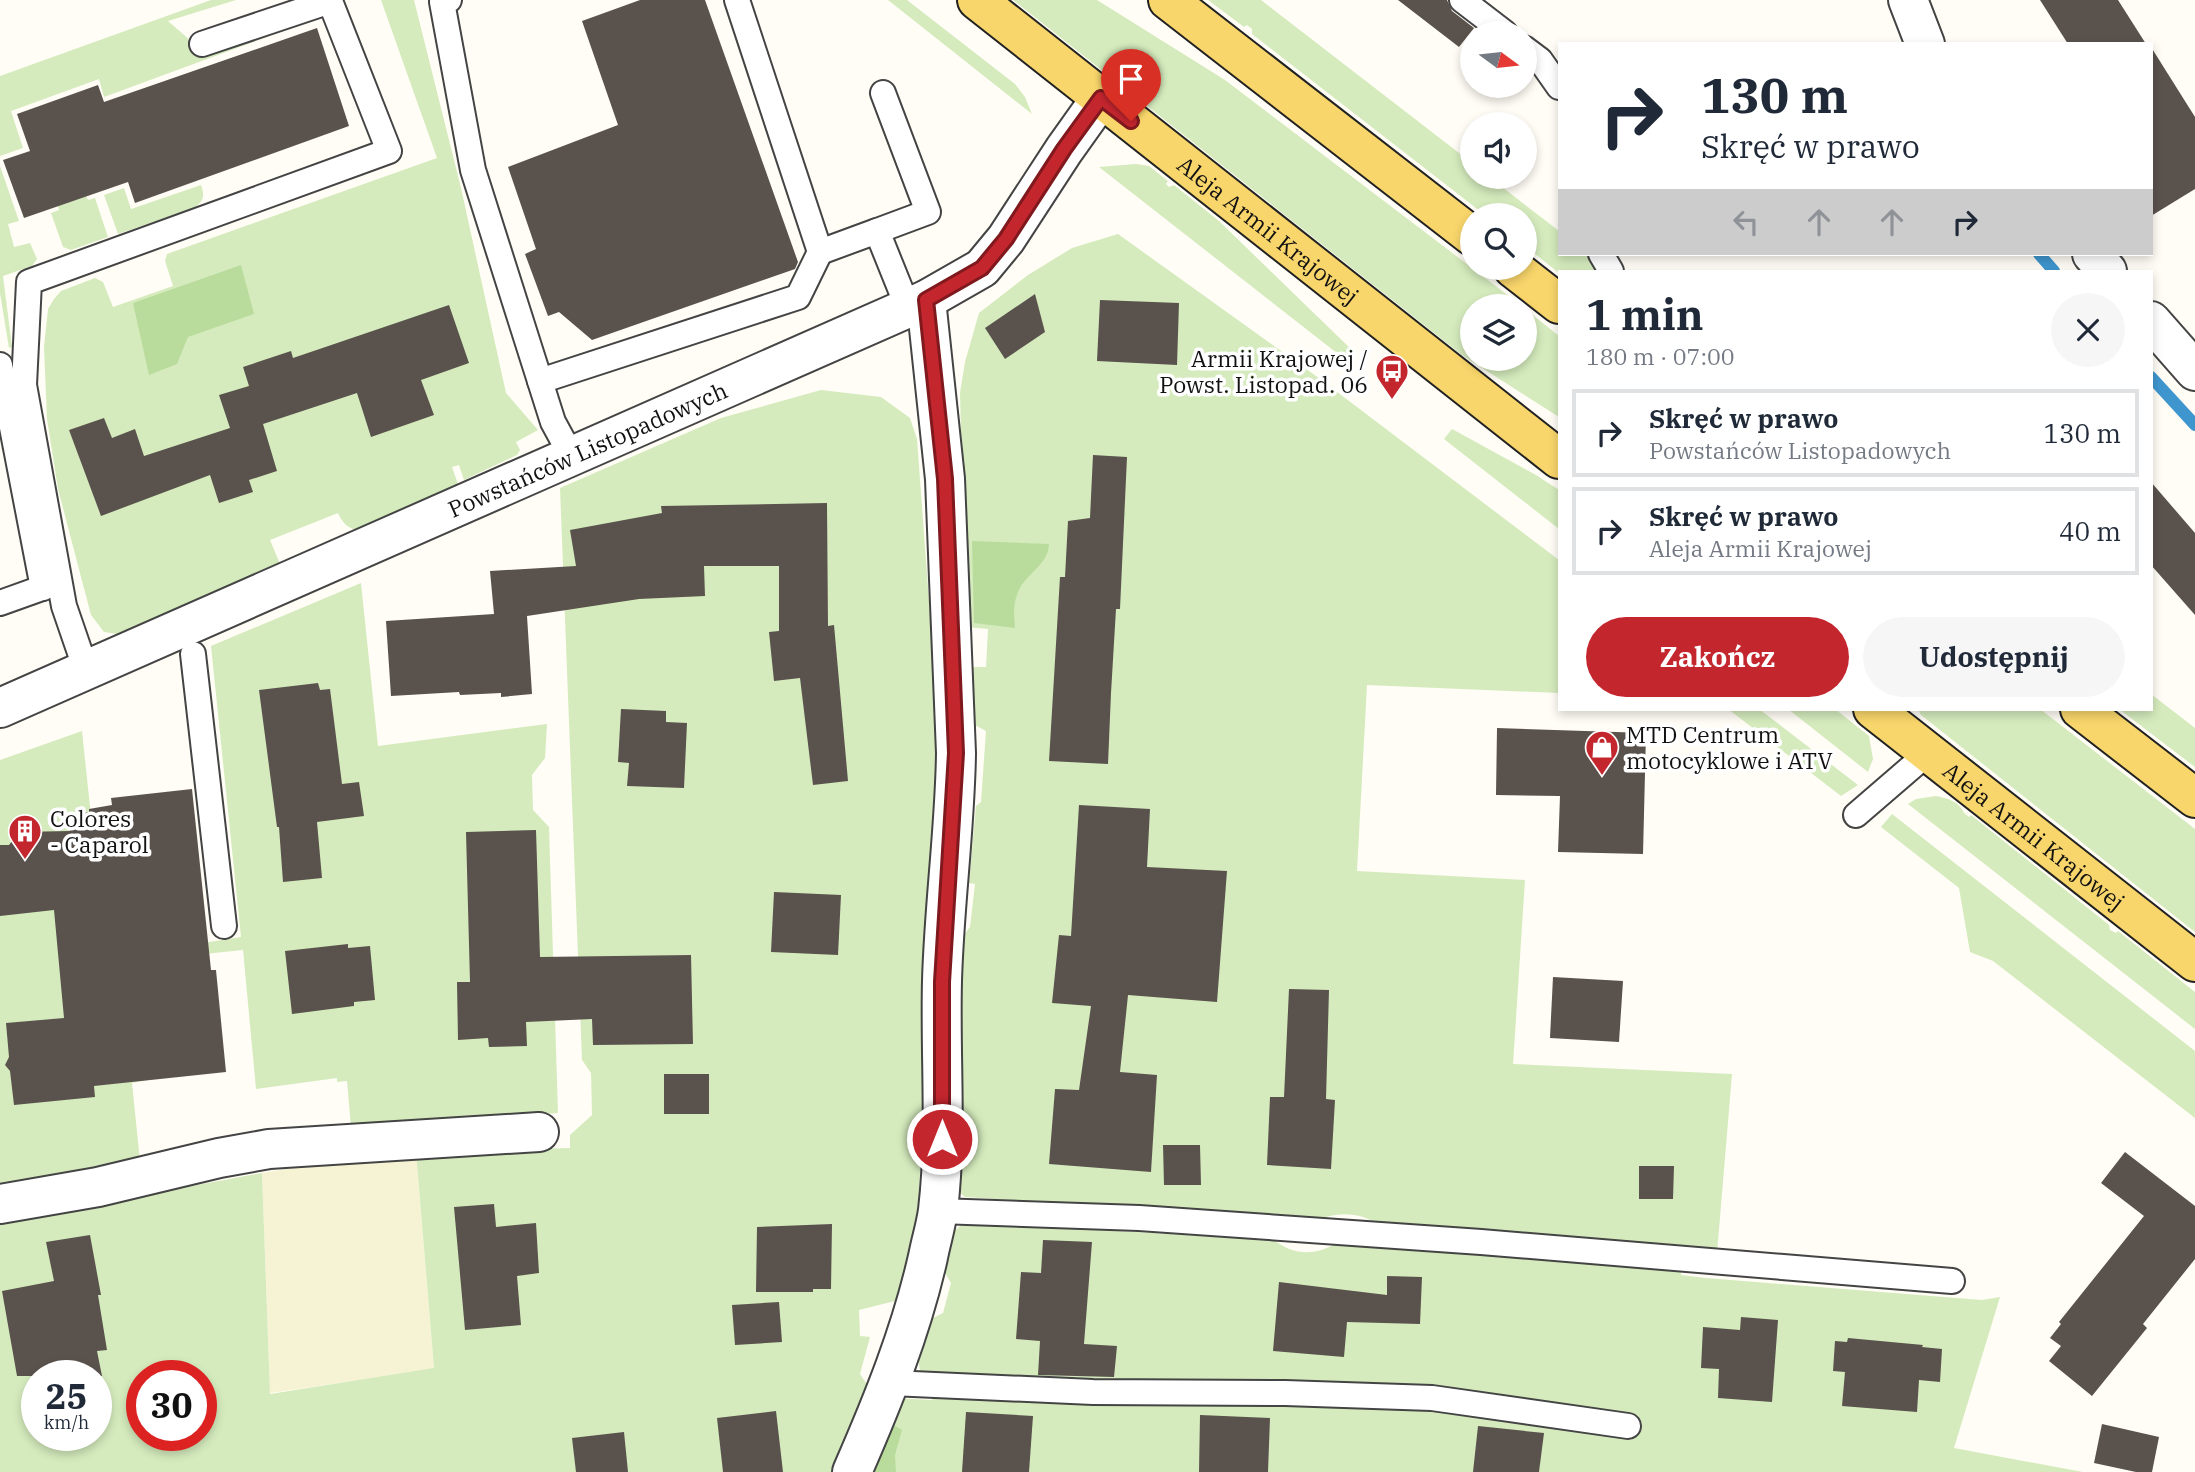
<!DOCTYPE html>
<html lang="pl">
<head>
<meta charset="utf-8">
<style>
  body { margin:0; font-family:"IBM Plex Serif",serif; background:#f6f6f7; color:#1f2937; height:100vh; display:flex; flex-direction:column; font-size:26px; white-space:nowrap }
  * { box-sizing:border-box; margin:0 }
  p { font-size:23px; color:#747a83 }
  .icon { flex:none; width:38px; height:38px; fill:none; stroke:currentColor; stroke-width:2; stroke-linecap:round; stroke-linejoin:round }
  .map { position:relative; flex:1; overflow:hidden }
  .details { position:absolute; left:1558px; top:270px; width:595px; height:441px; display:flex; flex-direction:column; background:#fff; border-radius:0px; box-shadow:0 4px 10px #0003 }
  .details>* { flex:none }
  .hud { position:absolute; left:1558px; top:42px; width:595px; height:214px; border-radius:0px; box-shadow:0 4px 10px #0003; background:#fff; color:#1f2937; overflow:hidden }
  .needle { width:46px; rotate:105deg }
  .buttons { position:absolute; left:1460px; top:21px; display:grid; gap:14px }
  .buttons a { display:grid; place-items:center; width:77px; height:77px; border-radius:50%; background:#fff; box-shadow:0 4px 10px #0003; font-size:35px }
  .speed { position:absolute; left:21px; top:1360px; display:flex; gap:14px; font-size:35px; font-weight:700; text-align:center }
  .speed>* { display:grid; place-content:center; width:91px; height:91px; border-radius:50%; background:#fff; box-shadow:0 4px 10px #0003; line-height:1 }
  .speed small { font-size:18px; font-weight:400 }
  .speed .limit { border:10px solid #d22; background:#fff; color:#111 }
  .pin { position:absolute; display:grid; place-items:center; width:60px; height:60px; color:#fff; margin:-72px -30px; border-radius:50% 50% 50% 0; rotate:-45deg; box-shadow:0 0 7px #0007 }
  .pin .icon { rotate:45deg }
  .me { position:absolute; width:77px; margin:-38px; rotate:0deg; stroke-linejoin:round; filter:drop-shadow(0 0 5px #0008) }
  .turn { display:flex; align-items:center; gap:24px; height:147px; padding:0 28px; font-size:32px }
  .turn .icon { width:91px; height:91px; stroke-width:2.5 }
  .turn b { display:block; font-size:49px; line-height:60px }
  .lanes { display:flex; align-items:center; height:66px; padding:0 28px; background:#0003; justify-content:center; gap:35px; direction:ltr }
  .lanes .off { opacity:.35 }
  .round { display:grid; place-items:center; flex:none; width:74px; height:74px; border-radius:37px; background:#f6f6f7 }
  .head { display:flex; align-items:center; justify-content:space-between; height:119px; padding:0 28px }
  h1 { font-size:42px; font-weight:700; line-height:52px }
  .primary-button { display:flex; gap:14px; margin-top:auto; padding:14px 28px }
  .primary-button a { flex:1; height:80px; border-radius:42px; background:#c4262e; color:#fff; font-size:28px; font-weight:700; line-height:80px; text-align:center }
  .primary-button a+a { background:#f6f6f7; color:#1f2937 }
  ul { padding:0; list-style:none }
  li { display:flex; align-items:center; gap:21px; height:88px; margin:0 14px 10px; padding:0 14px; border:4px solid #e0e1e3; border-radius:0px }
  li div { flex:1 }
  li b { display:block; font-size:26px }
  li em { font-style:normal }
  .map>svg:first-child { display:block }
  .farmland { fill:#f6f3d4 }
  .green { fill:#d5ebbd; fill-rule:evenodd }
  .forest { fill:#b9dc9c }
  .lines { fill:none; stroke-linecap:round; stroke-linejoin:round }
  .stream { stroke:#3f96cf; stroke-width:12 }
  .building { fill:#5a524d }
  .lane-casing { stroke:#444; stroke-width:28 }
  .street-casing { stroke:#444; stroke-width:42 }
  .primary-casing { stroke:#222; stroke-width:42 }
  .lane { stroke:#fff; stroke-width:24 }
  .street { stroke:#fff; stroke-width:38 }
  .primary { stroke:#f9d66b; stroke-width:38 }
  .route-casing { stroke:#7f191e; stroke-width:18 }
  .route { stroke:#c4262e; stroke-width:12 }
  .labels { text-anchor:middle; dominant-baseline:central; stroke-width:7; stroke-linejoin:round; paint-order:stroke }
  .street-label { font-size:23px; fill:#111; stroke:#fff }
  .poi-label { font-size:23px; fill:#111; stroke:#fff; text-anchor:start }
</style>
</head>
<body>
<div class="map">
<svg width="2195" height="1472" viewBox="0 0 2195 1472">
  <rect width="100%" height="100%" fill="#fffdf5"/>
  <polygon class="farmland" points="416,1152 434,1369 270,1393 262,1173 358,1157"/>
  <g class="green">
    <polygon points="211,0 236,0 168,21 206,54 264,32 267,37 104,97 99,79 11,111 23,148 0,156 0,76"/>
    <path d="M381,0H414L461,188L506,393L538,430L516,442L520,450L517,455L464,480L459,465L452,467L459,487L362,532C350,529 343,525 338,513L270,540L280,564L124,635L104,632L91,615L58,489L47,419L44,347L48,309L54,299L61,291L95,278L103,282L113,307L173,286L165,261L167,254L437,158Z"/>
    <polygon points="888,0 907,0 1015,84 1025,97 1032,114"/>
    <polygon points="1013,0 1097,0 1225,80 1522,306 1472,306 1472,359 1524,359 1524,308 1559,336 1559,417 1462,355"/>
    <polygon points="1208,0 1261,0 1472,163 1472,177 1489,177 1559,231 1559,254 1587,254 1595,271 1559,273 1530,250 1529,245 1524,241 1524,215 1485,215 1252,34 1252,29 1247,25 1244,27"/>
    <polygon points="1136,164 1149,166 1168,181 1166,184 1169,187 1174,185 1219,221 1354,352 1347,361 1099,167"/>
    <polygon points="0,166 19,221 8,224 14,247 30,243 37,259 32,266 3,276 12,347 9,348 0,293"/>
    <polygon points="81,185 88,200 95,198 108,237 71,250 63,247 51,213 59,210 54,194"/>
    <path d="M201,185C205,196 204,201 194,208L118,234L104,195L124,188L131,209Z"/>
    <path d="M1118,234L1316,376L1559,560V693L1367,685L1357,871L1525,880L1513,1064L1732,1074L1717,1253L1380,1226C1362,1212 1336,1211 1316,1221L965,1197L954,1188L957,1039L964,935L970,927L975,884L969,883L976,806L981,802L986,731L973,724L971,667H986L988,629L966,627L960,393L965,362L979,313L1028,275L1072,248Z"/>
    <path d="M821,390L881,397L910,418L917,439L942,777L926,985L919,1199L903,1299L859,1310L860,1336L870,1337L860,1374L868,1386L837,1472H0V1222L262,1173L270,1394L434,1368L416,1152L570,1148V1135L592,1115L591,1073L582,1060L560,488L721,418ZM37,1376H96V1435H37ZM142,1376H201V1435H142Z"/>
    <polygon points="1452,429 1536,475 1559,490 1559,529 1444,439"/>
    <polygon points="361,583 378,746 547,724 545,758 532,775 533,810 549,827 558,1113 351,1127 347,1081 337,1082 337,1078 256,1089 243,950 204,954 147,1080 132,1083 140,1161 0,1192 0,760 82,731 106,958 241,937 211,646"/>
    <polygon points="2151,694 2195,728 2195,767 2119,709 2151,709"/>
    <polygon points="1728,709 1759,709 1858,785 1841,796"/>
    <polygon points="1788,709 1835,709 1869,736 1873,759 1868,772"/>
    <polygon points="1918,709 2040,709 2195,829 2195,932 1921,715"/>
    <path d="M1936,796C1947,798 1960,802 1964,813L1969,817L1971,815L2109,925L2110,930L2116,933L2118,931L2195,992V1029L1908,804L1916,799Z"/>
    <polygon points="1892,814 2195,1051 2195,1118 1993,961 1970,952 1959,888 1881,827"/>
    <path d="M965,1222L1274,1240C1293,1255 1314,1256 1335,1244L1681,1270V1275L1706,1278L1982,1300L2000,1297L1954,1448L2083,1472H867L896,1398L932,1400L939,1378L928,1377L920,1371L918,1358L929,1320L943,1313L951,1283L944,1271L948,1236Z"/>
  </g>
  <g class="forest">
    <polygon points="241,265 254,314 188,337 177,364 149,375 133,303"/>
    <path d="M972,541L1049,544C1048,567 1023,574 1017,595C1013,605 1014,617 1015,628L974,623Z"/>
    <polygon points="889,1422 902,1430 895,1455 896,1472 869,1472"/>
  </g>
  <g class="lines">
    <g class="stream">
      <polyline points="2039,254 2054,271"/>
      <polyline points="2151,377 2195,425"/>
    </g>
  </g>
  <g class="building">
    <polygon points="640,0 705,0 798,262 795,269 592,340 559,312 548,316 525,254 536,249 508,167 618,125 582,21"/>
    <polygon points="1398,0 1447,0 1452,11 1474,28 1459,47"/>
    <polygon points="2040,0 2118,0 2146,44 2068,44"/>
    <polygon points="317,28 349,126 135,203 128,182 24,218 3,160 30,151 17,114 98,85 104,102"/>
    <polygon points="2151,47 2195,117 2195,189 2151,216"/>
    <polygon points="1035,294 1045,332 1005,359 985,328"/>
    <polygon points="1100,300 1179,303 1177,365 1097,361"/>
    <polygon points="449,305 469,363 421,380 434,415 371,437 357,393 263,424 277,471 249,480 253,492 219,503 210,475 101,516 69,430 104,418 112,438 135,429 144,456 230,428 219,395 249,386 243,367 291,351 293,358"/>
    <polygon points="1093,455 1127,457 1120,609 1116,609 1111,693 1108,764 1049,761 1060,577 1065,577 1068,521 1090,518"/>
    <polygon points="2151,482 2195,533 2195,615 2151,565"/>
    <polygon points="827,503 828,626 834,625 848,781 813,785 800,678 774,681 769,632 779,631 779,566 704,566 705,596 639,599 527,616 532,694 501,697 501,693 460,695 459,692 391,696 386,621 494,614 490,571 576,566 570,530 662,513 661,506"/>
    <polygon points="318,683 320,690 330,689 342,784 359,782 364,816 317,822 322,878 283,882 279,827 277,827 259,690"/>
    <polygon points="621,709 666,711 666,722 687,723 684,788 627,786 629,763 618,762"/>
    <polygon points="1497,728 1646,733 1643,854 1558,852 1560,796 1496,795"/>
    <polygon points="192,789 211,970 216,970 226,1072 94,1086 95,1097 14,1105 10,1071 5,1065 9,1057 6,1023 64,1018 54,910 0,916 0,845 9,845 19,832 70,831 68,815 89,812 89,809 112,805 111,798"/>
    <polygon points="1079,805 1150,809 1147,867 1227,871 1217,1002 1128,995 1120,1072 1157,1075 1151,1172 1049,1164 1055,1089 1079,1090 1091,1006 1052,1003 1059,935 1071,936"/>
    <polygon points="536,830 540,957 691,955 693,1044 593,1045 592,1019 526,1022 527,1046 489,1047 488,1038 458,1040 457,982 470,982 466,832"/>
    <polygon points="774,892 841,895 838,955 771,952"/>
    <polygon points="348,944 348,948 370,946 375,1000 354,1002 354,1006 292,1014 285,951"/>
    <polygon points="1553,977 1623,981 1619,1042 1550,1038"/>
    <polygon points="1289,989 1329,990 1326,1099 1335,1100 1331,1169 1267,1165 1270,1097 1284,1097"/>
    <rect x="664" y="1074" width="45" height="40"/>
    <polygon points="1163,1145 1200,1145 1201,1185 1164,1185"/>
    <polygon points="2125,1152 2195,1206 2195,1259 2143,1324 2147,1328 2092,1396 2049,1361 2061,1346 2050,1338 2061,1324 2059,1322 2144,1216 2101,1183"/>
    <polygon points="1639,1166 1674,1166 1673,1199 1639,1199"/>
    <polygon points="494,1204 496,1227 536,1223 539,1273 517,1276 521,1325 465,1330 454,1207"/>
    <polygon points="832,1224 831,1289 813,1289 813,1292 756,1292 757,1227"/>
    <polygon points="90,1235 101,1295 98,1295 107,1350 97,1351 102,1376 17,1376 2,1291 54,1281 46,1242"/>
    <polygon points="1043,1240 1092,1242 1084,1344 1117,1346 1114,1377 1038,1375 1040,1341 1016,1339 1021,1272 1041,1273"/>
    <polygon points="1387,1276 1422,1277 1420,1324 1347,1322 1344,1357 1273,1351 1279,1282 1387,1295"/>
    <polygon points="779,1302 782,1342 735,1345 732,1305"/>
    <polygon points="1741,1317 1778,1320 1772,1402 1718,1398 1719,1369 1701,1368 1703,1327 1740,1330"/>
    <polygon points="1848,1338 1923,1345 1922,1347 1942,1349 1940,1382 1919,1380 1917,1412 1842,1406 1845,1372 1833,1371 1835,1341 1847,1342"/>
    <polygon points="776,1411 783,1472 723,1472 717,1418"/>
    <polygon points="966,1412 1033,1416 1029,1472 962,1472"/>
    <polygon points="1200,1415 1270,1418 1268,1472 1199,1472"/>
    <polygon points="2102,1424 2159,1437 2152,1472 2136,1472 2094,1463"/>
    <polygon points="1478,1426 1544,1433 1539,1472 1473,1472"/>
    <polygon points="624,1432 628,1472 576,1472 572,1438"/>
  </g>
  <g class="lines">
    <defs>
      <g id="lane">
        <polyline points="449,0 442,2 473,170 553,422 572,457"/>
        <polyline points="737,0 820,252 877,231 908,308"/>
        <polyline points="1462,0 1505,33"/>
        <polyline points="1524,48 1540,60 1559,87"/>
        <polyline points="877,231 928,212 883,93"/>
        <polyline points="1601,254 1611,271"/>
        <polyline points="0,365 43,588"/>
        <polyline points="540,381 798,297 820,252"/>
        <polyline points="0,603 56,583"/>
        <polyline points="193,654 224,926"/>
        <polyline points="86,670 64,606 24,385 29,282 389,151 330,1 202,44"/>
        <polyline points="1856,815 1928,753"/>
        <polyline points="938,1211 1139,1218 1481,1242 1952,1281"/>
        <polyline points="891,1383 1093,1392 1285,1393 1432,1398 1628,1426"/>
      </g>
      <g id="street">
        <polyline points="1908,0 1925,44"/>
        <polyline points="2092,254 2107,271"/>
        <polyline points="2151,321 2195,371"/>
        <path id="s1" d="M0,708L926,300L982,268L1006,239L1064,150L1101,98"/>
        <polyline points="0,1204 98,1187 219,1158 269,1149 539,1132"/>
        <path d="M852,1472C883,1401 911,1332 928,1257C931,1241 936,1226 938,1210C947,1134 940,1057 942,981C944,905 955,829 956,753L945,479L926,300"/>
      </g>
      <g id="primary">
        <path id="s2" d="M977,0L1559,459"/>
        <polyline points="1168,0 1472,236"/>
        <polyline points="1513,268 1559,304"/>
        <path id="s3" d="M1873,709L2195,962"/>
        <polyline points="2080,709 2195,798"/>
      </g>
    </defs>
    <use href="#lane" class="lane-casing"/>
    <use href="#street" class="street-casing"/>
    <use href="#primary" class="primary-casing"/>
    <use href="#lane" class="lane"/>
    <use href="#street" class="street"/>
    <use href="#primary" class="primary"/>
  </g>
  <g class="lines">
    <defs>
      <polyline id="route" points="942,1139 942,982 956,753 945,479 926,300 982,268 1006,239 1064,149 1101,98 1131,121"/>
    </defs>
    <use href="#route" class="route-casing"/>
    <use href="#route" class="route"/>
  </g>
  <defs>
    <symbol id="bus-pin" viewBox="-11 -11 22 30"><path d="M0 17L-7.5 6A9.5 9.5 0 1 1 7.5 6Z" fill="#c4262e" stroke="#fff"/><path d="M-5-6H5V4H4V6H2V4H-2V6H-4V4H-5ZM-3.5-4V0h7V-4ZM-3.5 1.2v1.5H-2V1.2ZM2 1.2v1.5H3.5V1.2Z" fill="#fff"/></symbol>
    <symbol id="shop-pin" viewBox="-11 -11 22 30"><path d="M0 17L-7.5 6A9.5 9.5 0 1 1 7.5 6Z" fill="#c4262e" stroke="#fff"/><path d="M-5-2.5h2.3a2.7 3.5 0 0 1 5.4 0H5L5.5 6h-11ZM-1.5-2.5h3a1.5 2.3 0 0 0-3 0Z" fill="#fff"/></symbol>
    <symbol id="building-pin" viewBox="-11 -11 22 30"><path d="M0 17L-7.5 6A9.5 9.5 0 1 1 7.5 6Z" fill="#c4262e" stroke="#fff"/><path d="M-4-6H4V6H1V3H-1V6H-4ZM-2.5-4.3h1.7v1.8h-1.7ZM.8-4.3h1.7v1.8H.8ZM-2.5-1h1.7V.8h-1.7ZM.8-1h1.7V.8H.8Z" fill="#fff"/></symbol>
  </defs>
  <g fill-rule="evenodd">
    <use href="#bus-pin" x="1373" y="352" width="38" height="52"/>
    <use href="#shop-pin" x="1583" y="728" width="38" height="52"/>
    <use href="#building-pin" x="6" y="812" width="38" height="52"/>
  </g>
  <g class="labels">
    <g class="street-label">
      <text stroke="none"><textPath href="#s2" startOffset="371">Aleja Armii Krajowej</textPath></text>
      <text stroke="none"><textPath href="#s1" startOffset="642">Powstańców Listopadowych</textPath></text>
      <text stroke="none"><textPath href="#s3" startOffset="205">Aleja Armii Krajowej</textPath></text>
    </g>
    <g class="poi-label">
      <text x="1368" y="358" text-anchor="end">Armii Krajowej /<tspan x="1368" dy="26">Powst. Listopad. 06</tspan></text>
      <text x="1626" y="734">MTD Centrum<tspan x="1626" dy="26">motocyklowe i ATV</tspan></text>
      <text x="50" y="818">Colores<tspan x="50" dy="26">- Caparol</tspan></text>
    </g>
  </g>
</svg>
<div class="buttons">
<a><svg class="needle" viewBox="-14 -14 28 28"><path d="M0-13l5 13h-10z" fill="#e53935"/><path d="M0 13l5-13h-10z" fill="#747a83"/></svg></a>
<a><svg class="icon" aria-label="sound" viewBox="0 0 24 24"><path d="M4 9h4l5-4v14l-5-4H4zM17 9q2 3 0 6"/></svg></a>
<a><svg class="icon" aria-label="search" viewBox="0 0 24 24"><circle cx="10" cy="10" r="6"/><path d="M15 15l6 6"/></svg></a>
<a><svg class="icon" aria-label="layers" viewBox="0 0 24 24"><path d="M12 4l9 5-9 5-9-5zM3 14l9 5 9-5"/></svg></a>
</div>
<div class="speed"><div>25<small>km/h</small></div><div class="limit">30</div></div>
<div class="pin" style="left:1131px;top:121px;background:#d93025"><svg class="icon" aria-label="arrive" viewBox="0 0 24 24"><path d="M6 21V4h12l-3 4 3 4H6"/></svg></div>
<svg class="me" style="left:942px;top:1139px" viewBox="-20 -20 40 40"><circle r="17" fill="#c4262e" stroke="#fff" stroke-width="3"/><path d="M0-11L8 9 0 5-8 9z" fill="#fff"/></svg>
<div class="hud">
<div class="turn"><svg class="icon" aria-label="right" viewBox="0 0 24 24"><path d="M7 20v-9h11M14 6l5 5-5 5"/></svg><div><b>130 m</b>Skręć w prawo</div></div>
<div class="lanes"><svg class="icon off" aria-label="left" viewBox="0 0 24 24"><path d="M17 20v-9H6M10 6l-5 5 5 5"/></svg><svg class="icon off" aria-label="ahead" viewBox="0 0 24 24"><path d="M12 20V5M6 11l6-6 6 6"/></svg><svg class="icon off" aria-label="ahead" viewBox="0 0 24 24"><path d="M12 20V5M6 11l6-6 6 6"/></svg><svg class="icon" aria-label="right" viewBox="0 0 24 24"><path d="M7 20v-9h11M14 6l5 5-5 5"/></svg></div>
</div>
<section class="details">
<div class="head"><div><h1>1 min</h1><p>180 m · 07:00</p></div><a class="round"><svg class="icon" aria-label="close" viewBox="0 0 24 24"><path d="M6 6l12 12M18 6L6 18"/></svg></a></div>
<ul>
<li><svg class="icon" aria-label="right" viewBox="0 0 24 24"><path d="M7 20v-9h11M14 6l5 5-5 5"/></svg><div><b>Skręć w prawo</b><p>Powstańców Listopadowych</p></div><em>130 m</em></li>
<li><svg class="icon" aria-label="right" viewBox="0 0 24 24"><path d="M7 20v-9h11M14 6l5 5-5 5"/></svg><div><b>Skręć w prawo</b><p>Aleja Armii Krajowej</p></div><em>40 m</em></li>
</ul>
<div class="primary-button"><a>Zakończ</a><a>Udostępnij</a></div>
</section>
</div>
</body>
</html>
